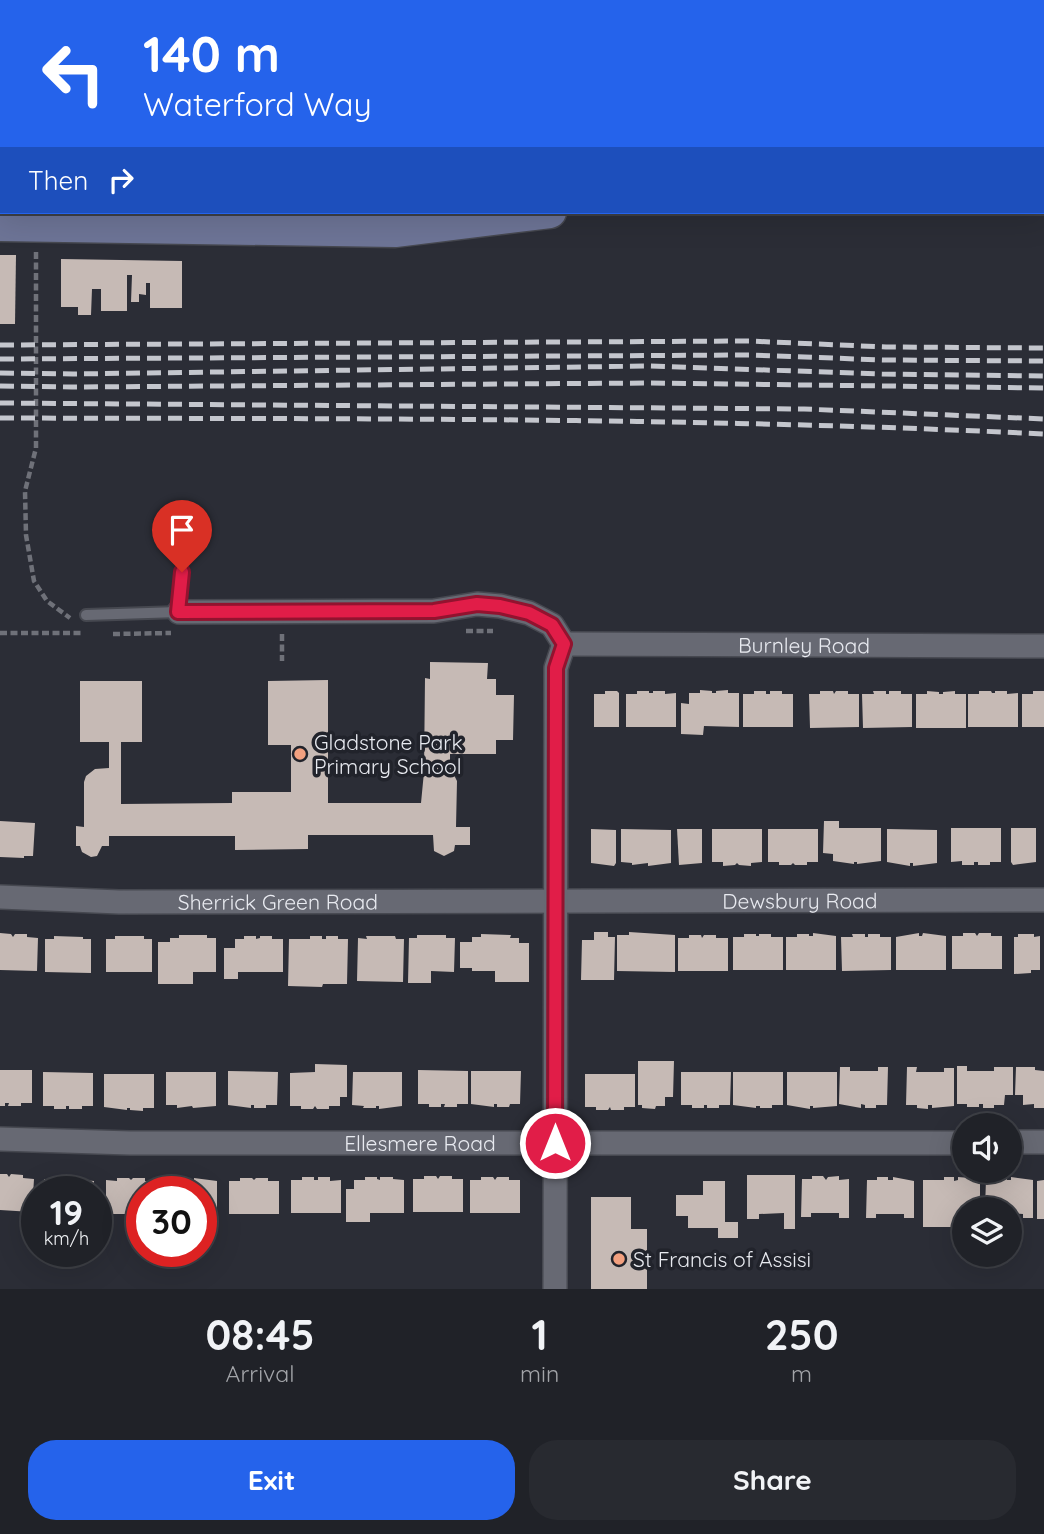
<!DOCTYPE html>
<html lang="en">
<head>
<meta charset="utf-8">
<style>
  body { margin:0; font-family:Quicksand,sans-serif; background:#282a30; color:#f1f3f6; height:100vh; display:flex; flex-direction:column; font-size:26px; white-space:nowrap }
  * { box-sizing:border-box; margin:0 }
  p { font-size:23px; color:#a2a4a8 }
  .icon { flex:none; width:38px; height:38px; fill:none; stroke:currentColor; stroke-width:2; stroke-linecap:round; stroke-linejoin:round }
  .map { position:relative; height:1289px; overflow:hidden }
  .side { display:flex; flex-direction:column; background:#202228; flex:1 }
  .side>* { flex:none }
  .banner { position:absolute; left:0px; top:0px; width:1045px; height:214px; box-shadow:0 7px 28px #0002,0 0 0 2px #3d3f45; background:#2563eb; color:#fff; overflow:hidden }
  .fabs { position:absolute; left:952px; top:1113px; display:grid; gap:14px }
  .fabs a { display:grid; place-items:center; width:70px; height:70px; border-radius:50%; background:#202228; box-shadow:0 7px 28px #0002,0 0 0 2px #3d3f45; font-size:35px }
  .speed { position:absolute; left:21px; top:1176px; display:flex; gap:14px; font-size:35px; font-weight:700; text-align:center }
  .speed>* { display:grid; place-content:center; width:91px; height:91px; border-radius:50%; background:#202228; box-shadow:0 7px 28px #0002,0 0 0 2px #3d3f45; line-height:1 }
  .speed small { font-size:18px; font-weight:400 }
  .speed .limit { border:10px solid #d22; background:#fff; color:#111 }
  .pin { position:absolute; display:grid; place-items:center; width:60px; height:60px; color:#fff; margin:-72px -30px; border-radius:50% 50% 50% 0; rotate:-45deg; box-shadow:0 0 7px #0007 }
  .pin .icon { rotate:45deg }
  .me { position:absolute; width:77px; margin:-38px; rotate:0deg; stroke-linejoin:round; filter:drop-shadow(0 0 5px #0008) }
  .turn { display:flex; align-items:center; gap:24px; height:147px; padding:0 28px; font-size:32px }
  .turn .icon { width:91px; height:91px; stroke-width:2.5 }
  .turn b { display:block; font-size:49px; line-height:60px }
  .then { display:flex; align-items:center; height:66px; padding:0 28px; background:#0003; gap:14px; font-size:26px }
  .eta { display:flex; justify-content:space-evenly; align-items:center; height:119px; text-align:center }
  .eta b { font-size:42px; font-weight:700; line-height:49px }
  .cta { display:flex; gap:14px; margin-top:auto; padding:14px 28px }
  .cta a { flex:1; height:80px; border-radius:28px; background:#2563eb; color:#fff; font-size:28px; font-weight:700; line-height:80px; text-align:center }
  .cta a+a { background:#282a30; color:#f1f3f6 }
  .map>svg:first-child { display:block }
  .building { fill:#c6bab5 }
  .lines { fill:none; stroke-linecap:round; stroke-linejoin:round }
  .lane-casing { stroke:#464850; stroke-width:14 }
  .street-casing { stroke:#464850; stroke-width:26 }
  .secondary-casing { stroke:#464850; stroke-width:35 }
  .path { stroke:#6f7179; stroke-width:4.5; stroke-dasharray:7 3.5; stroke-linecap:butt }
  .lane { stroke:#676973; stroke-width:10 }
  .street { stroke:#676973; stroke-width:23 }
  .secondary { stroke:#6d7496; stroke-width:32 }
  .rail { stroke:#c4c6cd; stroke-width:5; stroke-dasharray:14 7; stroke-linecap:butt }
  .route-casing { stroke:#92132f; stroke-width:18 }
  .route { stroke:#e11d48; stroke-width:12 }
  .poi-dot { fill:#f2a07f; stroke:#21232b; stroke-width:2.5 }
  .labels { text-anchor:middle; dominant-baseline:central; stroke-width:7; stroke-linejoin:round; paint-order:stroke }
  .street-label { font-size:21px; fill:#e8eaf0; stroke:#21232b }
  .poi-label { font-size:21px; fill:#e8eaf0; stroke:#21232b; text-anchor:start }
</style>
</head>
<body>
<div class="map">
<svg width="1044" height="1289" viewBox="0 0 1044 1289">
  <rect width="100%" height="100%" fill="#2b2d36"/>
  <g class="building">
    <polygon points="0,255 16,255 15,324 0,324"/>
    <polygon points="61,259 182,261 182,308 150,308 150,283 146,283 146,295 139,294 139,302 131,302 132,275 127,275 127,311 101,311 101,289 92,289 91,315 78,315 78,307 61,307"/>
    <polygon points="430,662 488,663 487,679 496,679 496,695 514,695 513,740 496,740 496,754 450,754 450,767 457,781 456,827 470,827 470,845 455,845 454,851 444,856 434,851 433,835 308,835 308,849 235,850 235,836 109,836 109,846 102,846 97,856 91,857 82,852 80,846 76,846 76,826 84,827 84,782 86,776 95,769 109,768 109,742 80,742 80,681 142,681 142,742 121,742 121,804 232,803 232,792 291,792 291,745 268,745 268,681 328,680 328,803 421,803 424,772 425,678 430,679"/>
    <polygon points="700,690 712,691 712,693 716,693 716,691 728,690 728,693 739,693 739,727 704,726 703,735 681,734 681,703 689,704 689,693 700,693"/>
    <polygon points="605,691 617,691 619,693 619,727 594,727 594,694 605,694"/>
    <polygon points="637,691 649,691 649,693 653,693 653,691 665,691 665,694 676,693 676,727 626,727 626,694 637,694"/>
    <polygon points="754,691 766,691 766,694 770,694 770,691 782,691 782,694 793,694 793,727 743,727 743,694 754,694"/>
    <polygon points="820,691 833,691 834,694 836,691 848,691 848,694 859,694 859,727 810,728 809,694 820,694"/>
    <polygon points="873,691 886,691 886,694 889,694 889,691 901,691 901,694 912,694 912,727 863,728 862,694 874,694"/>
    <polygon points="927,691 939,692 939,694 943,694 943,692 955,691 955,694 966,694 966,728 916,728 916,694 927,694"/>
    <polygon points="979,691 991,691 992,693 995,693 995,691 1007,691 1007,694 1018,693 1018,727 968,727 968,694 979,694"/>
    <polygon points="1033,691 1044,691 1044,727 1022,727 1022,694 1033,694"/>
    <polygon points="0,821 35,823 33,856 24,856 24,858 0,857"/>
    <polygon points="824,821 839,821 839,828 881,828 881,861 857,864 857,862 854,862 854,864 833,861 833,854 823,853"/>
    <polygon points="951,828 1001,828 1001,862 990,862 990,865 978,865 978,862 974,862 974,865 962,865 962,861 951,862"/>
    <polygon points="1011,828 1036,828 1036,862 1013,865 1011,862"/>
    <polygon points="591,829 616,830 616,863 614,866 591,863"/>
    <polygon points="621,829 671,830 671,863 648,866 648,863 632,865 632,863 621,862"/>
    <polygon points="677,829 702,829 702,863 679,865"/>
    <polygon points="712,829 762,829 762,862 751,863 751,866 739,865 737,863 735,865 723,866 723,862 712,862"/>
    <polygon points="768,829 818,829 818,862 807,862 807,865 795,865 793,863 791,865 779,865 779,862 768,862"/>
    <polygon points="887,829 937,830 937,863 913,866 913,863 910,863 910,866 887,862"/>
    <polygon points="594,932 608,932 608,937 615,937 614,980 581,980 582,940 594,940"/>
    <polygon points="629,932 675,935 675,972 617,971 617,935 629,935"/>
    <polygon points="0,933 11,934 13,937 15,934 27,934 27,937 38,938 37,971 0,970"/>
    <polygon points="813,933 836,936 836,970 786,970 786,937 797,937 797,934 809,934 809,936 813,936"/>
    <polygon points="919,933 919,936 922,936 923,933 946,936 946,970 896,970 896,937"/>
    <polygon points="963,933 975,933 977,936 979,933 991,933 991,936 1002,936 1002,969 952,969 952,936 963,936"/>
    <polygon points="481,934 511,935 510,938 519,938 519,943 529,943 529,982 495,982 495,971 472,971 472,968 460,968 460,942 472,942 472,937 481,937"/>
    <polygon points="744,934 756,934 756,936 759,936 759,934 771,934 771,937 783,937 783,970 733,970 733,937 744,937"/>
    <polygon points="852,934 865,934 865,937 868,937 868,934 880,934 880,937 891,937 891,970 842,971 841,937 853,937"/>
    <polygon points="1018,934 1034,934 1034,937 1040,936 1040,970 1031,970 1031,973 1014,974 1014,937 1018,937"/>
    <polygon points="179,935 207,935 207,938 216,938 216,972 193,972 193,984 158,984 158,942 170,942 170,938 179,938"/>
    <polygon points="417,935 446,935 446,938 455,938 454,972 431,971 431,983 408,983 409,938 417,938"/>
    <polygon points="689,935 701,935 702,938 704,935 716,935 716,938 728,938 728,971 678,971 678,938 689,938"/>
    <polygon points="54,936 83,937 83,939 91,939 91,973 45,972 45,939 54,939"/>
    <polygon points="115,936 144,936 144,939 152,939 152,972 106,972 106,939 115,939"/>
    <polygon points="244,936 256,936 256,939 260,938 260,936 272,936 272,939 283,939 283,972 238,972 238,979 224,979 224,948 235,948 235,939 244,939"/>
    <polygon points="310,936 322,936 322,939 326,939 326,936 338,936 338,939 348,939 347,984 323,984 322,987 288,986 289,939 310,939"/>
    <polygon points="366,936 395,936 396,939 404,939 403,982 357,981 358,938 367,939"/>
    <polygon points="638,1061 674,1061 673,1097 665,1097 665,1106 656,1106 655,1109 642,1108 642,1105 638,1105"/>
    <polygon points="315,1064 347,1065 347,1097 340,1097 340,1106 329,1106 329,1109 317,1109 315,1106 313,1109 301,1109 301,1106 290,1106 290,1073 315,1072"/>
    <polygon points="957,1066 967,1066 967,1071 994,1071 994,1067 1013,1067 1013,1095 1005,1095 1004,1105 994,1105 994,1108 983,1108 983,1104 979,1104 979,1107 967,1107 967,1104 957,1104"/>
    <polygon points="840,1067 850,1067 850,1071 878,1071 878,1067 888,1067 887,1105 876,1105 876,1108 865,1108 865,1105 861,1104 861,1108 839,1104"/>
    <polygon points="907,1067 917,1067 916,1072 944,1072 944,1068 954,1068 954,1106 932,1108 932,1105 928,1105 928,1109 917,1108 917,1105 906,1105"/>
    <polygon points="1016,1067 1035,1067 1035,1070 1044,1071 1044,1108 1034,1108 1034,1104 1023,1105 1023,1095 1015,1095"/>
    <polygon points="0,1070 32,1070 32,1103 21,1103 21,1106 8,1106 9,1103 5,1103 5,1106 0,1106"/>
    <polygon points="418,1070 468,1071 468,1104 457,1104 457,1107 444,1107 445,1104 441,1104 441,1107 429,1107 429,1104 418,1104"/>
    <polygon points="228,1071 278,1072 277,1105 266,1105 266,1108 254,1108 254,1105 251,1105 251,1108 228,1105"/>
    <polygon points="471,1071 521,1071 520,1104 510,1104 509,1107 497,1107 497,1104 494,1104 494,1107 471,1104"/>
    <polygon points="43,1072 93,1073 93,1106 82,1106 82,1109 69,1109 69,1106 66,1106 66,1109 54,1109 54,1106 43,1106"/>
    <polygon points="166,1072 216,1072 216,1106 193,1108 192,1106 177,1108 177,1105 166,1105"/>
    <polygon points="353,1072 402,1072 402,1106 379,1109 379,1106 376,1106 376,1108 363,1108 364,1106 352,1105"/>
    <polygon points="681,1072 731,1072 730,1105 719,1105 719,1108 707,1108 707,1105 704,1105 704,1108 692,1108 692,1105 681,1105"/>
    <polygon points="733,1072 783,1072 783,1105 772,1105 772,1108 760,1108 760,1106 756,1106 756,1108 733,1105"/>
    <polygon points="787,1072 837,1072 837,1106 813,1108 813,1106 810,1106 810,1109 787,1105"/>
    <polygon points="104,1074 154,1074 154,1108 143,1108 143,1111 130,1110 130,1108 127,1108 127,1110 104,1107"/>
    <polygon points="585,1074 635,1074 635,1107 624,1107 624,1110 611,1110 610,1107 608,1110 596,1110 596,1107 585,1107"/>
    <polygon points="0,1174 7,1174 9,1177 11,1174 23,1175 23,1178 34,1179 32,1212 0,1210"/>
    <polygon points="747,1175 795,1175 795,1229 784,1229 784,1213 759,1214 759,1219 747,1219"/>
    <polygon points="424,1176 436,1176 438,1179 440,1176 452,1176 452,1179 463,1179 463,1212 413,1212 413,1179 424,1179"/>
    <polygon points="812,1176 823,1176 826,1180 828,1177 839,1176 839,1180 849,1179 849,1218 839,1218 839,1213 811,1213 811,1217 801,1217 802,1179 812,1179"/>
    <polygon points="996,1176 1007,1176 1007,1180 1011,1180 1011,1177 1033,1180 1033,1218 1023,1218 1023,1214 1010,1213 1010,1209 985,1209 986,1179 996,1179"/>
    <polygon points="55,1177 67,1177 67,1179 71,1180 71,1177 83,1177 83,1180 94,1181 94,1192 44,1192 44,1179 55,1179"/>
    <polygon points="302,1177 314,1177 314,1180 318,1180 318,1177 330,1177 330,1181 341,1180 341,1213 291,1213 291,1180 302,1180"/>
    <polygon points="365,1177 377,1177 377,1179 380,1180 380,1177 393,1177 393,1179 404,1180 404,1213 370,1213 370,1222 346,1222 346,1189 354,1189 354,1180 365,1180"/>
    <polygon points="481,1177 493,1177 495,1180 497,1177 509,1177 509,1180 520,1180 520,1213 470,1213 470,1180 481,1180"/>
    <polygon points="877,1177 888,1177 888,1180 893,1180 893,1177 914,1181 914,1218 904,1218 904,1214 876,1214 876,1218 866,1218 867,1180 877,1180"/>
    <polygon points="944,1177 954,1177 954,1181 958,1180 958,1177 970,1178 970,1181 980,1181 980,1209 964,1209 964,1227 923,1227 923,1180 944,1180"/>
    <polygon points="117,1178 129,1178 131,1180 133,1178 145,1178 145,1181 156,1181 156,1192 142,1192 142,1214 106,1214 106,1180 117,1181"/>
    <polygon points="191,1178 191,1181 194,1181 194,1178 217,1181 217,1215 201,1215 201,1192 167,1192 167,1181"/>
    <polygon points="240,1178 252,1178 254,1180 256,1178 268,1178 268,1181 279,1181 279,1214 229,1214 229,1181 240,1181"/>
    <polygon points="1044,1180 1044,1219 1037,1219 1037,1181"/>
    <polygon points="703,1181 725,1181 725,1222 738,1222 738,1238 718,1238 718,1228 688,1228 688,1216 676,1216 676,1195 703,1195"/>
    <polygon points="591,1197 631,1197 631,1229 647,1229 647,1289 591,1289"/>
  </g>
  <g class="lines">
    <defs>
      <polyline id="lane" points="86,615 179,612 182,572"/>
      <g id="street">
        <polyline points="168,0 169,2"/>
        <polyline points="463,2 507,0"/>
        <polyline points="0,131 2,134"/>
        <polyline points="179,612 434,611 477,604 500,606 529,613 552,625 564,644"/>
        <path id="s1" d="M564,644L1044,646"/>
        <path id="s2" d="M0,897L119,902L1044,900"/>
        <path id="s3" d="M0,1139L130,1143H964"/>
        <polyline points="1010,1142 1044,1142"/>
        <polyline points="555,1289 556,668 564,644"/>
      </g>
      <g id="secondary">
        <polyline points="1043,196 1044,196"/>
        <polyline points="0,225 395,231 550,212"/>
      </g>
    </defs>
    <use href="#lane" class="lane-casing"/>
    <use href="#street" class="street-casing"/>
    <use href="#secondary" class="secondary-casing"/>
    <g class="path">
      <polyline points="36,252 36,448 25,491 26,535 34,581 47,601 70,618"/>
      <polyline points="466,631 493,631"/>
      <polyline points="0,633 83,633"/>
      <polyline points="113,634 171,633"/>
      <polyline points="282,634 282,661"/>
    </g>
    <use href="#lane" class="lane"/>
    <use href="#street" class="street"/>
    <use href="#secondary" class="secondary"/>
    <g class="rail">
      <polyline points="0,345 749,341 886,347 1044,348"/>
      <polyline points="0,359 749,355 884,360 1044,361"/>
      <polyline points="0,373 73,374 650,366 882,374 1044,376"/>
      <polyline points="0,386 72,387 650,383 1044,388"/>
      <polyline points="0,403 804,409 1044,419"/>
      <path d="M0,418C348,419 696,417 1044,434"/>
    </g>
  </g>
  <g class="lines">
    <defs>
      <polyline id="route" points="182,572 178,612 434,611 477,604 500,606 529,613 552,625 564,644 556,668 555,1143"/>
    </defs>
    <use href="#route" class="route-casing"/>
    <use href="#route" class="route"/>
  </g>
  <g class="poi-dot">
    <circle cx="300" cy="754" r="7"/>
    <circle cx="619" cy="1259" r="7"/>
  </g>
  <g class="labels">
    <g class="street-label">
      <text stroke="none"><textPath href="#s1" startOffset="240">Burnley Road</textPath></text>
      <text stroke="none"><textPath href="#s2" startOffset="800">Dewsbury Road</textPath></text>
      <text stroke="none"><textPath href="#s2" startOffset="278">Sherrick Green Road</textPath></text>
      <text stroke="none"><textPath href="#s3" startOffset="420">Ellesmere Road</textPath></text>
    </g>
    <g class="poi-label">
      <text x="314" y="742">Gladstone Park<tspan x="314" dy="24">Primary School</tspan></text>
      <text x="633" y="1259">St Francis of Assisi</text>
    </g>
  </g>
</svg>
<div class="fabs">
<a><svg class="icon" aria-label="sound" viewBox="0 0 24 24"><path d="M4 9h4l5-4v14l-5-4H4zM17 9q2 3 0 6"/></svg></a>
<a><svg class="icon" aria-label="layers" viewBox="0 0 24 24"><path d="M12 4l9 5-9 5-9-5zM3 14l9 5 9-5"/></svg></a>
</div>
<div class="speed"><div>19<small>km/h</small></div><div class="limit">30</div></div>
<div class="pin" style="left:182px;top:572px;background:#d93025"><svg class="icon" aria-label="arrive" viewBox="0 0 24 24"><path d="M6 21V4h12l-3 4 3 4H6"/></svg></div>
<svg class="me" style="left:555px;top:1143px" viewBox="-20 -20 40 40"><circle r="17" fill="#e11d48" stroke="#fff" stroke-width="3"/><path d="M0-11L8 9 0 5-8 9z" fill="#fff"/></svg>
<div class="banner">
<div class="turn"><svg class="icon" aria-label="left" viewBox="0 0 24 24"><path d="M17 20v-9H6M10 6l-5 5 5 5"/></svg><div><b>140 m</b>Waterford Way</div></div>
<div class="then">Then<svg class="icon" aria-label="right" viewBox="0 0 24 24"><path d="M7 20v-9h11M14 6l5 5-5 5"/></svg></div>
</div>
</div>
<section class="side">
<div class="eta">
<div><b>08:45</b><p>Arrival</p></div>
<div><b>1</b><p>min</p></div>
<div><b>250</b><p>m</p></div>
</div>
<div class="cta"><a>Exit</a><a>Share</a></div>
</section>
</body>
</html>
